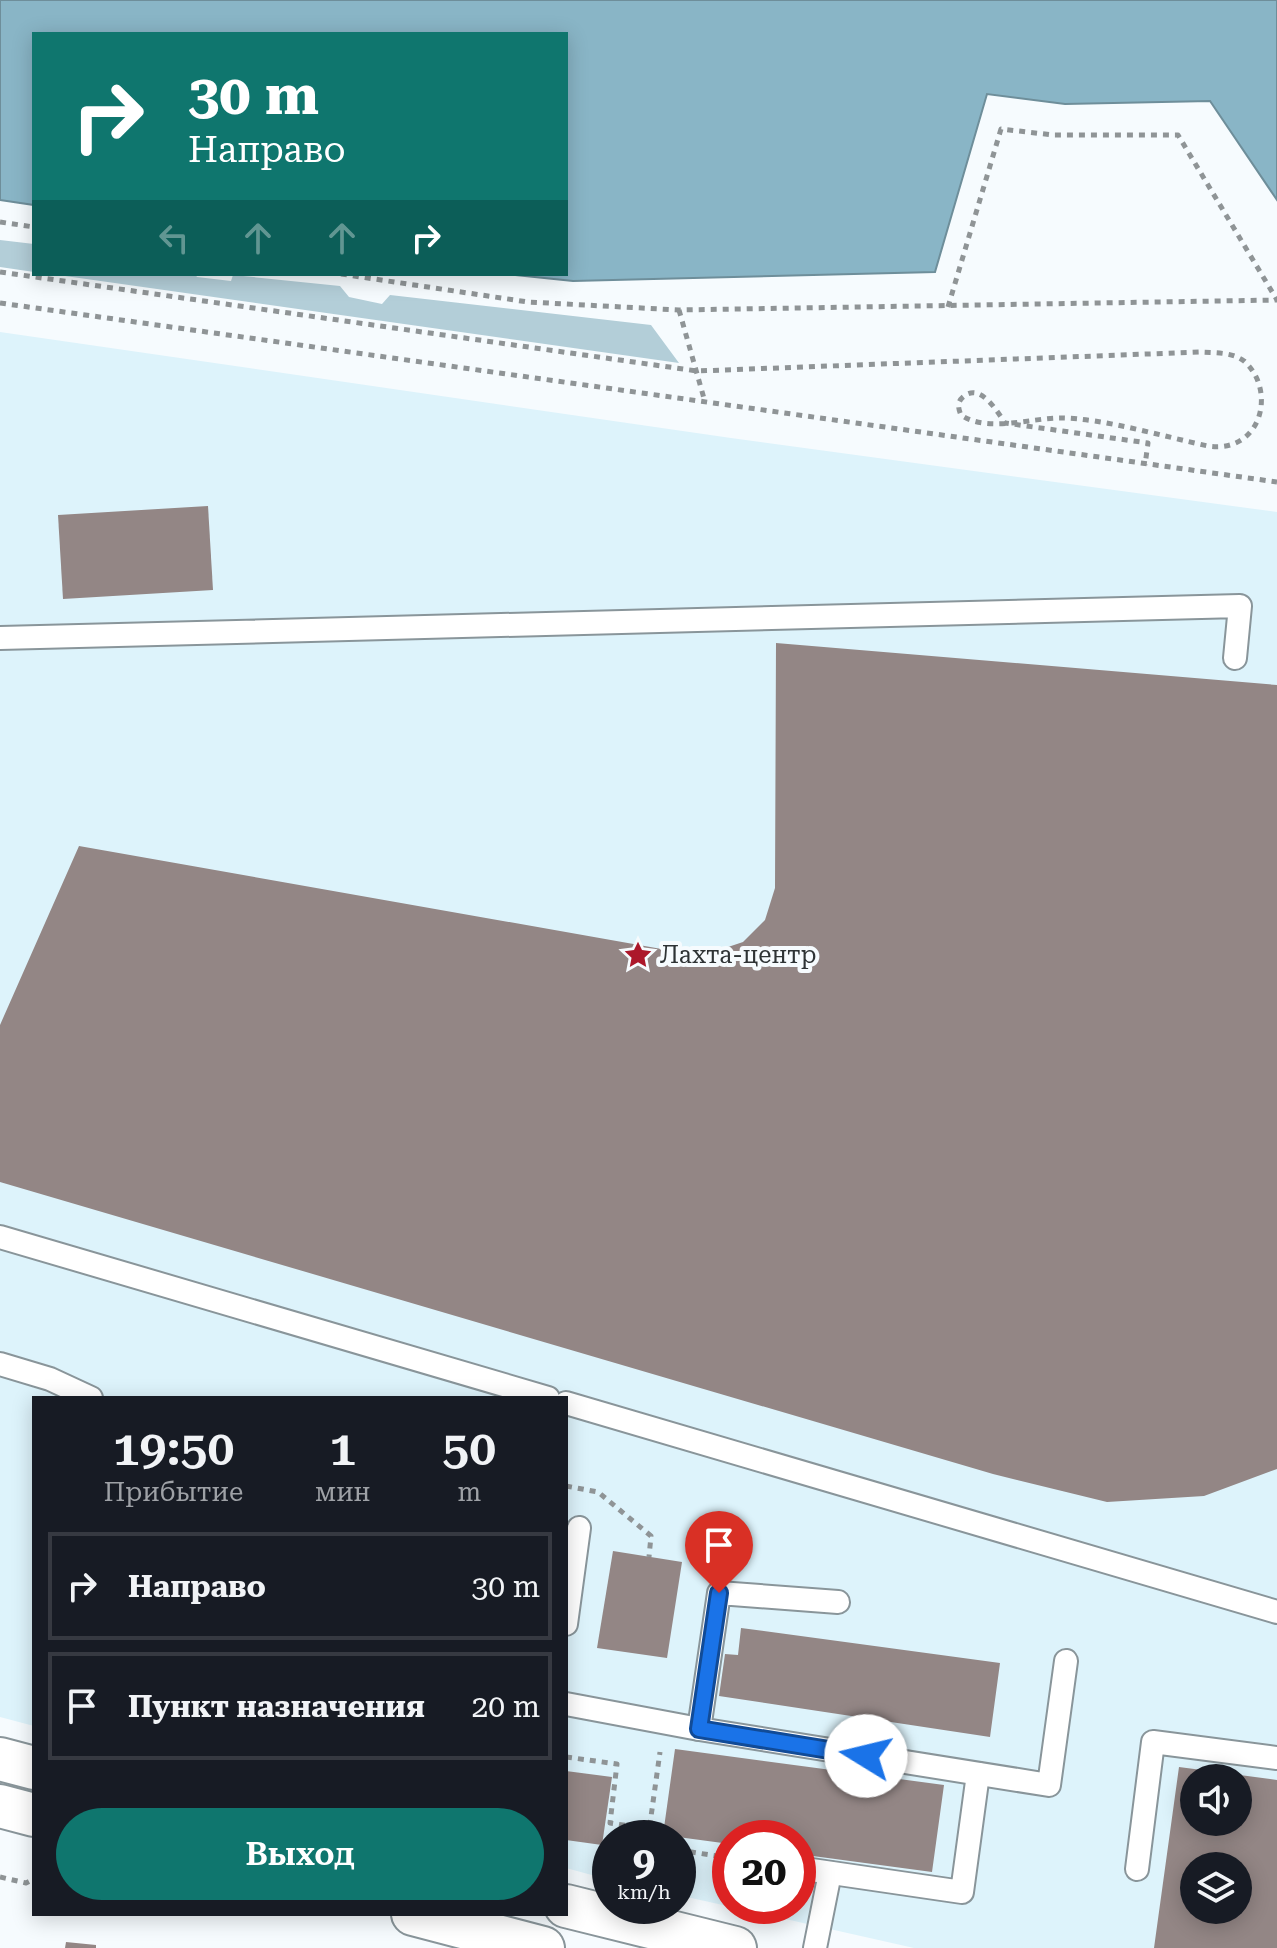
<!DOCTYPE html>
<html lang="ru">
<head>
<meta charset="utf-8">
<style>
  body { margin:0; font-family:"Roboto Serif",serif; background:#20242c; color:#f1f3f6; height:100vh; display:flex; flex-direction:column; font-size:30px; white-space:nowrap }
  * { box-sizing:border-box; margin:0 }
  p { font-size:26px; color:#9ea1a6 }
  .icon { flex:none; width:44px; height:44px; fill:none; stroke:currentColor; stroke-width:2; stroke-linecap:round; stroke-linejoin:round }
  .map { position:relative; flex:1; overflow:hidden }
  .drawer { position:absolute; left:32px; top:1396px; width:536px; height:520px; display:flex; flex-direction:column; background:#171b24; border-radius:0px; box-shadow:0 4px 20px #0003 }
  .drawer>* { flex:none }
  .hud { position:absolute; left:32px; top:32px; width:536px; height:244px; border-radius:0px; box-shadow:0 4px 20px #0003; background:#0f766e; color:#fff; overflow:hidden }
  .tools { position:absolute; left:1180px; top:1764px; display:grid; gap:16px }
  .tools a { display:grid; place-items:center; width:72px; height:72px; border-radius:50%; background:#171b24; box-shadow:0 4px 20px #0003; font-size:40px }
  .speed { position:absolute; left:592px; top:1820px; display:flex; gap:16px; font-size:40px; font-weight:700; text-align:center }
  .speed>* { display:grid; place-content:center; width:104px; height:104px; border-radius:50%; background:#171b24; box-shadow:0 4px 20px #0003; line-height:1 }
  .speed small { font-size:20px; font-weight:400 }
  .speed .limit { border:12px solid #d22; background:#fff; color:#111 }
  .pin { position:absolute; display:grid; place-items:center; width:68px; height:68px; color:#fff; margin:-82px -34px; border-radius:50% 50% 50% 0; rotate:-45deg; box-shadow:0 0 8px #0007 }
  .pin .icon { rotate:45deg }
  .me { position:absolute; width:88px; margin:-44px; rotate:279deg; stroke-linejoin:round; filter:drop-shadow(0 0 6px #0008) }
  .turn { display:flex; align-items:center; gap:28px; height:168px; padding:0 24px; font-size:36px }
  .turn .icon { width:104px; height:104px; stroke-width:2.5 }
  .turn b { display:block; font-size:56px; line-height:68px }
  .lanes { display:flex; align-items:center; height:76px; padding:0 24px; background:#0003; justify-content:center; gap:40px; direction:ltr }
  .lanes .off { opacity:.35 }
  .eta { display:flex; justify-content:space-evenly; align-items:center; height:136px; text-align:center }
  .eta b { font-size:48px; font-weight:600; line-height:56px }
  .primary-button { display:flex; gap:16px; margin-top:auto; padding:16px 24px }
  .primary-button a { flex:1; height:92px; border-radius:48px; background:#0f766e; color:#fff; font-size:32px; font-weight:600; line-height:92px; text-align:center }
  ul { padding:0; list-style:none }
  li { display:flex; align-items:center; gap:24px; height:108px; margin:0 16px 12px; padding:0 8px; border:4px solid #363941; border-radius:0px }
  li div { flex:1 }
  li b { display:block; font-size:30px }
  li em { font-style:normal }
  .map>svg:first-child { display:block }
  .built { fill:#ddf3fb; fill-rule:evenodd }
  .green { fill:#b3ced8 }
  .water { fill:#89b5c6; stroke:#6e8e9a; stroke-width:2 }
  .building { fill:#938685; fill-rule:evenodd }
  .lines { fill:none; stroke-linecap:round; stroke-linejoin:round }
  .service-casing { stroke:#89959a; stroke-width:26 }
  .minor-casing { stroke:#89959a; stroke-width:46 }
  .path { stroke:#8f9496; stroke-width:5; stroke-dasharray:6 6; stroke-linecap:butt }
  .service { stroke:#fff; stroke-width:22 }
  .minor { stroke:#fff; stroke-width:42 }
  .route-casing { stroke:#114b97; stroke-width:20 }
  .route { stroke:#1a73e8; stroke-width:14 }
  .labels { text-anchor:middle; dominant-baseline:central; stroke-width:8; stroke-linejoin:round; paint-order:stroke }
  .poi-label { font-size:24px; fill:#2e3335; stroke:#f6fbfe; text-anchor:start }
</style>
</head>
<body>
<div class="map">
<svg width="1277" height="1948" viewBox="0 0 1277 1948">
  <rect width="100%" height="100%" fill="#f6fbfe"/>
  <path class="built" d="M0,332L731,438L1277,512V1948H914L678,1895V1838H610V1880L566,1868V1398H34V1726L0,1717ZM1194,1778H1238V1822H1194ZM730,1838H798V1906H730ZM1194,1866H1238V1910H1194Z"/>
  <g class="green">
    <polygon points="0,240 34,244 34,272 0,267"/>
    <polygon points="51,274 195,274 197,277 231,281 233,275 340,286 349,297 382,304 390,295 651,325 679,363"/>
  </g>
  <polygon class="water" points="0,0 1277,0 1277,200 1210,101 1065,104 987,94 935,272 573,281 505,274 566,274 566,34 34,34 34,205 0,200"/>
  <g class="building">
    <polygon points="208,506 213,590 63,599 58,515"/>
    <polygon points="776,643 1277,685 1277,1469 1204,1496 1107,1502 993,1474 0,1182 0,1025 79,846 701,956 743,942 765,920 775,888"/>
    <polygon points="613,1551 682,1562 667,1658 597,1648"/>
    <polygon points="741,1628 1000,1663 990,1737 719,1696 725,1654 738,1655"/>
    <polygon points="675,1749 944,1785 932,1872 798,1854 798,1838 730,1838 730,1844 663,1835"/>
    <path d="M1179,1767L1277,1780V1948H1154ZM1194,1778H1238V1822H1194ZM1194,1866H1238V1910H1194Z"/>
    <polygon points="566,1771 612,1777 602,1845 566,1840"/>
    <polygon points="66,1942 96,1945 96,1948 65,1948"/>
  </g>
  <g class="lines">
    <defs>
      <g id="service">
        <polyline points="0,638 1240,606 1235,658"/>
        <polyline points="0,1237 548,1398"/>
        <polyline points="0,1364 50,1379 91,1398"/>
        <polyline points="566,1403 1277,1612"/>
        <polyline points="566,1624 579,1528"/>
        <polyline points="566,1704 699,1729 1049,1785 1066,1661"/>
        <polyline points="699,1729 719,1593 838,1602"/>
        <polyline points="798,1868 962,1892 978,1774"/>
        <polyline points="1137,1869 1153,1742 1277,1758"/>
        <polyline points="815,1948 830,1873"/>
      </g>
      <g id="minor">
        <polyline points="0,1759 34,1768"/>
        <polyline points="0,1806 34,1815"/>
        <polyline points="566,1906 735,1948"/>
        <polyline points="413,1914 543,1948"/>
      </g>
    </defs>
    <use href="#service" class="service-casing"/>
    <use href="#minor" class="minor-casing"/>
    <g class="path">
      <polyline points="0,222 34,227"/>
      <path d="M0,272L697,371L1201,352C1216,353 1232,352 1244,361C1277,390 1262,454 1208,446C1165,437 1103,418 1060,418C1030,418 987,433 961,415C958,408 957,402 963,397C980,382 997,411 1005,423L1148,443L1145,465"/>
      <polyline points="341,274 528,302 679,310 1277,300"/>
      <polyline points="0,303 1277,482"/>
      <polyline points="948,307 1001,129 1053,135 1178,135 1277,300"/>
      <polyline points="679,310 705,402"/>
      <polyline points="566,1486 598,1492 651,1536 649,1557"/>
      <polyline points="566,1757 617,1764 610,1823 649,1829"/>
      <polyline points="648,1838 660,1752"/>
      <polyline points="678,1850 730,1858"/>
      <polyline points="0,1877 26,1883 34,1879"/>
    </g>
    <use href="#service" class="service"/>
    <use href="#minor" class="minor"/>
  </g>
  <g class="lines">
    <defs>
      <polyline id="route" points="719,1593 699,1729 866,1756"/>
    </defs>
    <use href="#route" class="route-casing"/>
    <use href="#route" class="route"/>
  </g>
  <defs>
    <symbol id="sight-bare" viewBox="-9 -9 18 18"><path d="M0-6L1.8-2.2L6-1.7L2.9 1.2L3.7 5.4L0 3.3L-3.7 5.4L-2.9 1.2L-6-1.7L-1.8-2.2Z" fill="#ac172a" stroke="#f6fbfe" stroke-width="2.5" paint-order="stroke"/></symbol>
  </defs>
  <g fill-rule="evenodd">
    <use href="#sight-bare" x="618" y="935" width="40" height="40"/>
  </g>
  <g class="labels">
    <g class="poi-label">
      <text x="660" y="955">Лахта-центр</text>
    </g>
  </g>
</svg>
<div class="tools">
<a><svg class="icon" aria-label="sound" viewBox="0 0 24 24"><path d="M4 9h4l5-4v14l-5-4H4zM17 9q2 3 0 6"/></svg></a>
<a><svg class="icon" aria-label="layers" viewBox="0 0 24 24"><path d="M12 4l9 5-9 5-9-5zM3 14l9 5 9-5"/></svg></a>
</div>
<div class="speed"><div>9<small>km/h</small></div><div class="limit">20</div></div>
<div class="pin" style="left:719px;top:1593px;background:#d93025"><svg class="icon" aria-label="arrive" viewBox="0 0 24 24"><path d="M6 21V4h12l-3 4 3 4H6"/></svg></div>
<svg class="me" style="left:866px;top:1756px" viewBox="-20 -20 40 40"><circle r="19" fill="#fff"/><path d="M0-13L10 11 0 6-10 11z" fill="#1a73e8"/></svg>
<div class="hud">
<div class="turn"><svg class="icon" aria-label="right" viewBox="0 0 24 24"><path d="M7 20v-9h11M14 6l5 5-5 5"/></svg><div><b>30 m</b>Направо</div></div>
<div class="lanes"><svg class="icon off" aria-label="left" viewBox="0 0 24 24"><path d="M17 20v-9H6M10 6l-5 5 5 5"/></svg><svg class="icon off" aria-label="ahead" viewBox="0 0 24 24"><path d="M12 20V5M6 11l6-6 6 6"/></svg><svg class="icon off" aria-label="ahead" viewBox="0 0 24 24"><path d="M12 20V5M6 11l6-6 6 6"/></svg><svg class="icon" aria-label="right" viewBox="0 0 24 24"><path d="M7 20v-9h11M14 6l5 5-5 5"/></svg></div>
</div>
<section class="drawer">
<div class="eta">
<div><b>19:50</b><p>Прибытие</p></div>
<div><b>1</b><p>мин</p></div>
<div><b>50</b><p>m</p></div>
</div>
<ul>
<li><svg class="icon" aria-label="right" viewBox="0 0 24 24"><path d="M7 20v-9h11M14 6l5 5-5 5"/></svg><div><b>Направо</b></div><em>30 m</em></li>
<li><svg class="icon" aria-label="arrive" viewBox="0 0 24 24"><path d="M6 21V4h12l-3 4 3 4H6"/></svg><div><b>Пункт назначения</b></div><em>20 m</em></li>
</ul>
<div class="primary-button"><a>Выход</a></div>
</section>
</div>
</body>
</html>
